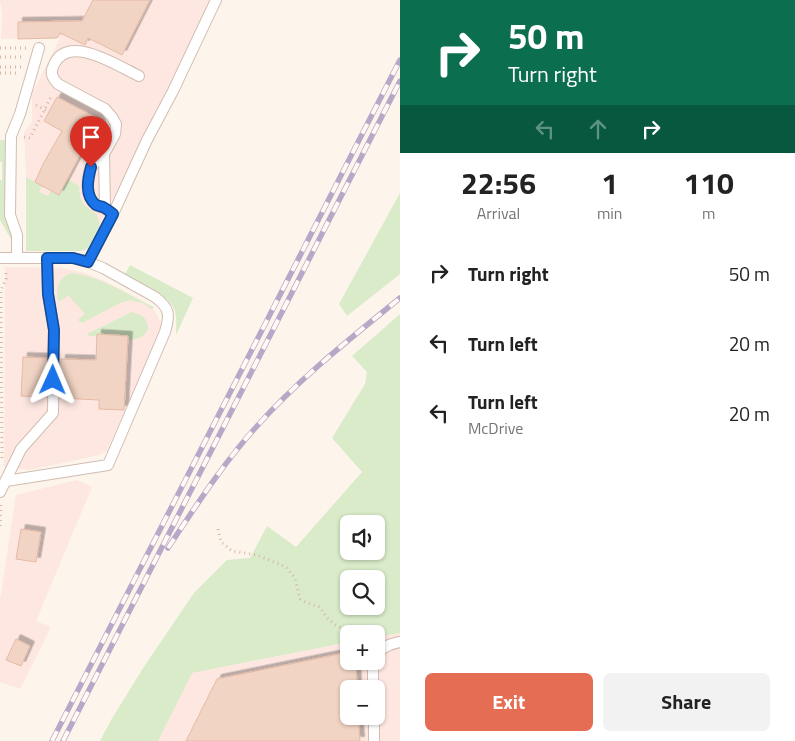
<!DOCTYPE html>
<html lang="en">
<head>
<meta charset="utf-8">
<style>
  body { margin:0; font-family:"Titillium Web",sans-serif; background:#f2f2f2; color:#222; height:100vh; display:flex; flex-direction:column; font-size:19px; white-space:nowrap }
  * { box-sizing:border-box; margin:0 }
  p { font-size:16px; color:#767676 }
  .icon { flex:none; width:28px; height:28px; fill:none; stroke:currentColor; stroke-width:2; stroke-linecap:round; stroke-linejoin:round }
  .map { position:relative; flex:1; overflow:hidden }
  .sheet { display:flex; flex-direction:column; background:#fff; width:395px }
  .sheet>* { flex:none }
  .banner { background:#0b6e4f; color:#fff; overflow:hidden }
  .buttons { position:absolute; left:340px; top:515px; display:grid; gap:10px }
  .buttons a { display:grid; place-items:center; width:45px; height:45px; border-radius:8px; background:#fff; box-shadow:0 1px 4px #0004; font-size:25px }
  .pin { position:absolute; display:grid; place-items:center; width:42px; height:42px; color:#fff; margin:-51px -21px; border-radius:50% 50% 50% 0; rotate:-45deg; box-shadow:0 0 5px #0007 }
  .pin .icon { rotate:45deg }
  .me { position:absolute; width:55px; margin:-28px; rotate:1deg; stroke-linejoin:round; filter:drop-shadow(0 0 4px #0008) }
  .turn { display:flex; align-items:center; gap:18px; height:105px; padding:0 25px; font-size:22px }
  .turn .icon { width:65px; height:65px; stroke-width:2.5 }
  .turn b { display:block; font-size:35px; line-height:42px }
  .lanes { display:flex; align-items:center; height:48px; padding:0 25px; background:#0003; justify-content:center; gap:25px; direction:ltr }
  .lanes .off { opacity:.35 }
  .eta { display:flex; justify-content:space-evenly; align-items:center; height:85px; text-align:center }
  .eta b { font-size:30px; font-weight:700; line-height:35px }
  .cta { display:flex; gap:10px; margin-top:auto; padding:10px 25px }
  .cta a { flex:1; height:58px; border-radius:8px; background:#e56d53; color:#fff; font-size:20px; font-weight:700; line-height:58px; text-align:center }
  .cta a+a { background:#f2f2f2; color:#222 }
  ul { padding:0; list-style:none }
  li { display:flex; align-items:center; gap:15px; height:70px; padding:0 25px }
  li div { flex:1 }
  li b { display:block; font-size:19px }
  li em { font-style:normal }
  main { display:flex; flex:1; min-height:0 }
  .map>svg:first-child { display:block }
  .commercial { fill:#fde7e0; fill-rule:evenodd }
  .green { fill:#d9ebc9; fill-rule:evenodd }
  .building { fill:#f2d4c4; stroke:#e5baa4; filter:url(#shadow) }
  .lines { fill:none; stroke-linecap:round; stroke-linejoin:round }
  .service-casing { stroke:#d0bdb0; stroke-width:12 }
  .path { stroke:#d8b7a6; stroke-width:3; stroke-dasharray:1 4; stroke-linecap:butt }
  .service { stroke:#fff; stroke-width:10 }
  .rail-casing { stroke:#b8a8c8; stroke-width:5.5 }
  .rail { stroke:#fffaf3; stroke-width:4; stroke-dasharray:11; stroke-linecap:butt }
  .route-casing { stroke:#114b97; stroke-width:12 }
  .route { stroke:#1a73e8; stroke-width:9 }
</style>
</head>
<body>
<main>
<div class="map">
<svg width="400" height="741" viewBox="0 0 400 741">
  <defs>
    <filter id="shadow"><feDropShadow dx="4.5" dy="-4.5" stdDeviation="0" flood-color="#0004"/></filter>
  </defs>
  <rect width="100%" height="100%" fill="#fdf5ec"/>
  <g class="commercial">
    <polygon points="0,0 212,0 88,248 85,251 26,251 26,177 24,132 32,122 32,94 60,38 1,39 2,14"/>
    <polygon points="5,267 60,268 82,272 105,281 143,301 154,310 161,322 159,335 107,450 103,453 96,456 29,470 4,467"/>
    <polygon points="77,480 92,487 36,621 51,627 20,689 0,682 0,600 16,495"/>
    <path d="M400,633V741H158L191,673L349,642V661H376V637ZM349,689H376V716H349Z"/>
  </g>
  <g class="green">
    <polygon points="0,140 7,140 5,179 5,219 12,235 12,241 0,220 0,180 2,180 2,162 0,162"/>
    <polygon points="26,177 42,186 39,192 48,196 51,191 59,195 67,179 79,186 80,198 84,205 97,215 100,225 88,248 81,251 26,251"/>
    <polygon points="400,193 400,274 347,316 339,304"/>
    <path d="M130,265L193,298L176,335C176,327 177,319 175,311C170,294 140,283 125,274Z"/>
    <path d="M72,273C100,276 128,295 154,307L152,309L143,303L132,301L131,300L120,303L82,323L78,320L85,314L68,295L61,301H58C56,288 58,277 72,273Z"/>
    <path d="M132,312C142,315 148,318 148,330C144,337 136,340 128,340V336L97,334V336H89L87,334L89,333Z"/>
    <path d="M400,314V633L376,637V634H349V642L192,673L158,741H100L111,720L145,665L194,593L227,560L250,558L267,526L296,547L362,472L332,438L365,384L367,372L352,356ZM349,524H376V551H349ZM349,579H376V606H349Z"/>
  </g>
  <g class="building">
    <polygon points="93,0 150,0 122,55 88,38 85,45 60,33 57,38 18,39 18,22 82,21"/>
    <polygon points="57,97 99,119 103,132 94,149 86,144 59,195 35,182 43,164 62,131 44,121"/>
    <polygon points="97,334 128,336 124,410 99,409 99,400 60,398 61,359 96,360"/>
    <polygon points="23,357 47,358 46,397 21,396"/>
    <polygon points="21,529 41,532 36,562 16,559"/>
    <polygon points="16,639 30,646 21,666 6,660"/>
    <polygon points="349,652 349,661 356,661 357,689 349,689 349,716 358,716 360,741 186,741 217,679"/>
  </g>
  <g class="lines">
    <defs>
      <g id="service">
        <path d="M104,154C100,158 93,163 91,168C86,179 86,199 97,206C99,207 102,207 105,208"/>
        <path d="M113,214L105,208L104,154L115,134L116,124L112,117L105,109L58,84C53,79 50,73 53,67C66,31 118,66 139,76"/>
        <path d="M0,258H73L88,262L103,268L155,297C170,308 170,315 165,332L108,465L6,481"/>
        <polyline points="17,258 17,235 10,215 11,136 20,114 39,48"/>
        <polyline points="88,262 113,214 147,140 173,91 216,0"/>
        <polyline points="0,492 21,449 53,413 54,330 48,294 47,258"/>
        <path d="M376,657C381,647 390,644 400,642"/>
        <polyline points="373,689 373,668 374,661"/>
        <polyline points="374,716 374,741"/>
      </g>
    </defs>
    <use href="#service" class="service-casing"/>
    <g class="path">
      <polyline points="0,48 27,48"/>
      <polyline points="0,57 22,57 22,59"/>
      <polyline points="0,67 22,67"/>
      <polyline points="0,73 19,73"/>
      <polyline points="36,105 49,112"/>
      <polyline points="24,137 30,138 52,95"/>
      <polyline points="2,458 1,290 6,279 6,270"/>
      <polyline points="0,526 1,504"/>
      <path d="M218,529L221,542L232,551L257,555L286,567L295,578L300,599L307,603L320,607C331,627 344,630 364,634"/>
    </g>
    <use href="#service" class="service"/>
    <defs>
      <g id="rail">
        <path d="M168,548C196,506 223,463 258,425C300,378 351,338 400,298"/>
        <polyline points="52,741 400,60"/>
        <polyline points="63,741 400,81"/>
      </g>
    </defs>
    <use href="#rail" class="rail-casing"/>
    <use href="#rail" class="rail"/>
  </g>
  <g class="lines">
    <defs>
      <path id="route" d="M53,380L54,330L48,294L47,258H73L88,262L113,214C110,212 107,209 103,207C100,206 98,206 96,205C84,195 88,179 91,167"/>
    </defs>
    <use href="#route" class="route-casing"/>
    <use href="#route" class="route"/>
  </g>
</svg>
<div class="buttons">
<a><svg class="icon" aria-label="sound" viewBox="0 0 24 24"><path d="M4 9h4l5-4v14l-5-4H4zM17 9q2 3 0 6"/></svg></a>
<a><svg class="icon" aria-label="search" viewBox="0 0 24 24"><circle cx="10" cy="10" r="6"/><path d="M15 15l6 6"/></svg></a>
<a>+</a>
<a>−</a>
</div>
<div class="pin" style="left:91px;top:167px;background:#d93025"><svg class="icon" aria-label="arrive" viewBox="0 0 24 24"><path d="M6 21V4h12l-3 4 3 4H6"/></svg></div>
<svg class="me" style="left:53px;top:380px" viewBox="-20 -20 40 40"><path d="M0-17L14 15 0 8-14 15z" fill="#1a73e8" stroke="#fff" stroke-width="4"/></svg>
</div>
<section class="sheet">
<div class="banner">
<div class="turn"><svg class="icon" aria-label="right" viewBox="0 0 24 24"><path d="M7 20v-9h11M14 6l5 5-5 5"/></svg><div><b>50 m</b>Turn right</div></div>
<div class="lanes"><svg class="icon off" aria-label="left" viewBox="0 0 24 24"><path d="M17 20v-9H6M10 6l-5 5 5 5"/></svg><svg class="icon off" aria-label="ahead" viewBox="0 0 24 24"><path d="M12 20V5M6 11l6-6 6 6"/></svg><svg class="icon" aria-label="right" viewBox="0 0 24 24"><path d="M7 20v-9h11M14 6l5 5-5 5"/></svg></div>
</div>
<div class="eta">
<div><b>22:56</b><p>Arrival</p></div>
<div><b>1</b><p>min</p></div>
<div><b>110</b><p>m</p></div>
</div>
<ul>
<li><svg class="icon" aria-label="right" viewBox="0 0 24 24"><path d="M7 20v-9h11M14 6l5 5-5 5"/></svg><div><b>Turn right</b></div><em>50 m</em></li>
<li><svg class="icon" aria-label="left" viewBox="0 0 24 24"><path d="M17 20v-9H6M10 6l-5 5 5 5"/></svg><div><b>Turn left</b></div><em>20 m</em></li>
<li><svg class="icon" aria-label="left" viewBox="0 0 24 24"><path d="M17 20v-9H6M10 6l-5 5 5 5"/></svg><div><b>Turn left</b><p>McDrive</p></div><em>20 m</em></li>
</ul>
<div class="cta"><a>Exit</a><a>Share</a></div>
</section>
</main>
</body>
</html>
